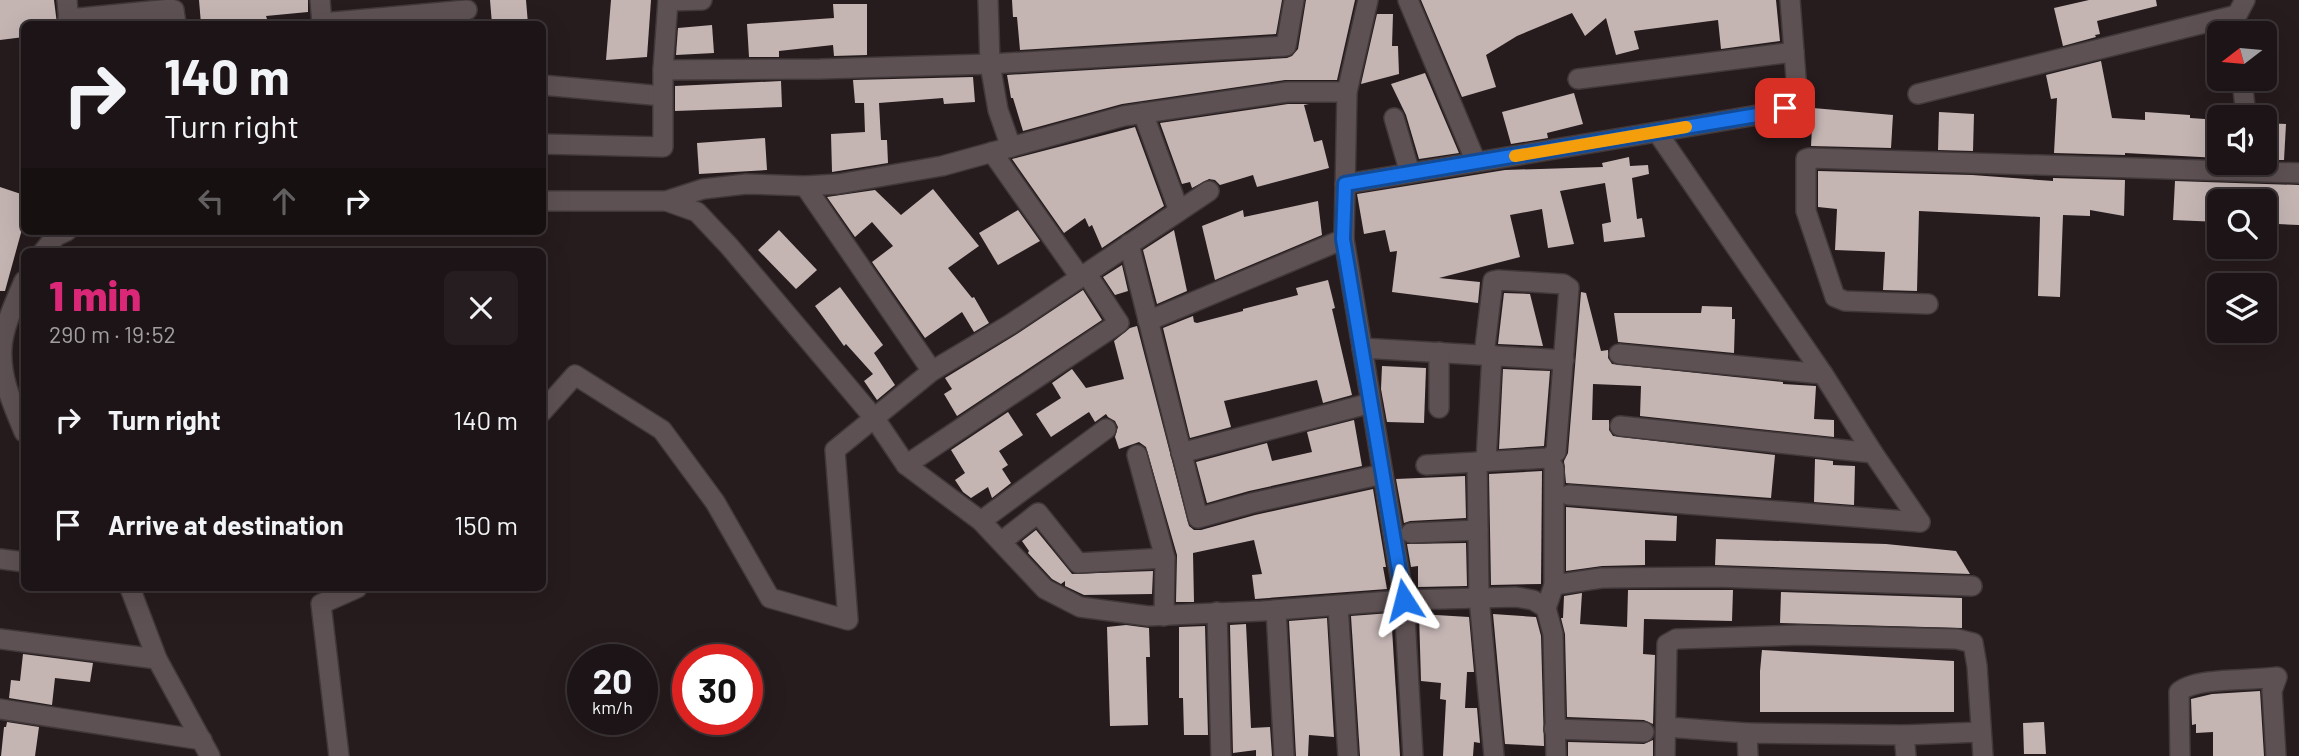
<!DOCTYPE html>
<html lang="en">
<head>
<meta charset="utf-8">
<style>
  body { margin:0; font-family:Barlow,sans-serif; background:#251d1f; color:#f1f3f6; height:100vh; display:flex; flex-direction:column; font-size:26px; white-space:nowrap }
  * { box-sizing:border-box; margin:0 }
  p { font-size:23px; color:#a09ea1 }
  .icon { flex:none; width:38px; height:38px; fill:none; stroke:currentColor; stroke-width:2; stroke-linecap:round; stroke-linejoin:round }
  .map { position:relative; flex:1; overflow:hidden }
  .details { position:absolute; left:21px; top:248px; width:525px; height:343px; display:flex; flex-direction:column; background:#1c1416; border-radius:10px; box-shadow:0 7px 28px #0002,0 0 0 2px #3a3335 }
  .details>* { flex:none }
  .hud { position:absolute; left:21px; top:21px; width:525px; height:214px; border-radius:10px; box-shadow:0 7px 28px #0002,0 0 0 2px #3a3335; background:#1c1416; color:#f1f3f6; overflow:hidden }
  .needle { width:46px; rotate:254deg }
  .buttons { position:absolute; left:2207px; top:21px; display:grid; gap:14px }
  .buttons a { display:grid; place-items:center; width:70px; height:70px; border-radius:10px; background:#1c1416; box-shadow:0 7px 28px #0002,0 0 0 2px #3a3335; font-size:35px }
  .speed { position:absolute; left:567px; top:644px; display:flex; gap:14px; font-size:35px; font-weight:700; text-align:center }
  .speed>* { display:grid; place-content:center; width:91px; height:91px; border-radius:50%; background:#1c1416; box-shadow:0 7px 28px #0002,0 0 0 2px #3a3335; line-height:1 }
  .speed small { font-size:18px; font-weight:400 }
  .speed .limit { border:10px solid #d22; background:#fff; color:#111 }
  .pin { position:absolute; display:grid; place-items:center; width:60px; height:60px; color:#fff; margin:-30px; border-radius:14px; box-shadow:0 4px 10px #0006 }
  .me { position:absolute; width:77px; margin:-38px; rotate:351deg; stroke-linejoin:round; filter:drop-shadow(0 0 5px #0008) }
  .turn { display:flex; align-items:center; gap:24px; height:147px; padding:0 28px; font-size:32px }
  .turn .icon { width:91px; height:91px; stroke-width:2.5 }
  .turn b { display:block; font-size:49px; line-height:60px }
  .lanes { display:flex; align-items:center; height:66px; padding:0 28px; background:#0003; justify-content:center; gap:35px; direction:ltr }
  .lanes .off { opacity:.35 }
  .round { display:grid; place-items:center; flex:none; width:74px; height:74px; border-radius:10px; background:#251d1f }
  .head { display:flex; align-items:center; justify-content:space-between; height:119px; padding:0 28px }
  h1 { font-size:42px; font-weight:800; line-height:52px; color:#db2777 }
  ul { padding:0; list-style:none }
  li { display:flex; align-items:center; gap:21px; height:105px; padding:0 28px }
  li div { flex:1 }
  li b { display:block; font-size:26px }
  li em { font-style:normal }
  .map>svg:first-child { display:block }
  .building { fill:#c4b5b3 }
  .lines { fill:none; stroke-linecap:round; stroke-linejoin:round }
  .minor-casing { stroke:#41383a; stroke-width:22 }
  .minor { stroke:#5e5153; stroke-width:19 }
  .route-casing { stroke:#114b97; stroke-width:18 }
  .route { stroke:#1a73e8; stroke-width:12 }
  .slow { stroke:#f59e0b; stroke-width:12 }
</style>
</head>
<body>
<div class="map">
<svg width="2299" height="756" viewBox="0 0 2299 756">
  <rect width="100%" height="100%" fill="#261b1d"/>
  <g class="building">
    <polygon points="0,0 54,0 57,24 24,24 24,37 0,40"/>
    <polygon points="199,0 308,0 308,12 266,16 267,19 201,24"/>
    <polygon points="490,0 526,0 528,24 492,24"/>
    <polygon points="611,0 651,0 647,57 606,60"/>
    <polygon points="1012,0 1282,0 1276,34 1020,50 1017,17 1013,17"/>
    <polygon points="1306,0 1355,0 1337,80 1285,80 1122,104 1023,131 1013,98 1011,98 1007,75 1287,58 1292,56 1298,49"/>
    <polygon points="1421,0 1776,0 1780,41 1721,49 1718,20 1634,31 1639,49 1616,55 1606,18 1585,36 1572,13 1517,36 1486,55 1496,87 1462,97"/>
    <polygon points="2089,0 2156,0 2157,6 2097,21 2100,34 2095,35 2096,37 2063,46 2054,8"/>
    <polygon points="833,4 867,4 867,55 834,56 833,45 779,51 779,57 749,57 747,24 834,18"/>
    <polygon points="1377,14 1393,14 1392,46 1398,46 1399,74 1361,84"/>
    <polygon points="712,25 714,53 676,55 678,28"/>
    <polygon points="2101,61 2112,118 2145,120 2145,112 2190,115 2190,118 2219,120 2219,158 2125,153 2125,155 2054,153 2057,98 2051,99 2046,75"/>
    <polygon points="1425,73 1459,153 1419,159 1406,115 1391,84"/>
    <polygon points="973,77 975,102 944,104 943,98 879,103 881,140 887,140 888,163 832,172 831,134 865,132 864,103 855,103 853,80"/>
    <polygon points="781,81 782,107 675,111 675,86"/>
    <polygon points="1574,93 1583,124 1547,133 1548,138 1511,144 1502,112"/>
    <polygon points="1288,104 1309,104 1304,105 1314,142 1322,140 1329,168 1257,187 1253,175 1220,185 1215,180 1209,179 1192,188 1190,182 1182,184 1160,123"/>
    <polygon points="1813,108 1893,115 1891,148 1811,146"/>
    <polygon points="1939,112 1974,114 1973,151 1938,150"/>
    <polygon points="2264,123 2286,124 2284,160 2264,160"/>
    <polygon points="1135,127 1164,206 1102,248 1092,225 1089,227 1085,218 1064,233 1012,159"/>
    <polygon points="765,138 767,170 699,174 697,143"/>
    <polygon points="1629,157 1630,166 1648,165 1649,174 1632,178 1637,219 1642,218 1645,237 1604,242 1602,224 1611,222 1605,183 1560,191 1574,244 1548,248 1542,209 1510,215 1520,257 1439,278 1480,282 1478,303 1392,292 1397,251 1390,252 1385,230 1364,234 1357,194 1505,170 1603,167 1602,163"/>
    <polygon points="1818,171 1972,175 2053,181 2053,178 2125,180 2124,216 2090,210 2090,216 2063,215 2060,297 2038,296 2040,217 1919,211 1917,291 1883,290 1885,252 1835,250 1837,209 1818,207"/>
    <polygon points="2175,181 2299,185 2299,225 2278,224 2279,201 2219,201 2219,222 2173,220"/>
    <polygon points="0,187 24,195 24,222 5,291 0,291"/>
    <polygon points="933,189 979,246 948,268 972,298 974,297 989,323 974,332 962,312 925,338 872,262 893,246 872,222 855,237 827,197 875,190 901,215"/>
    <polygon points="1318,201 1322,235 1215,280 1202,226 1243,210 1244,217"/>
    <polygon points="1018,210 1040,241 998,265 979,233"/>
    <polygon points="779,230 817,270 796,289 758,250"/>
    <polygon points="1174,230 1187,291 1157,304 1143,250"/>
    <polygon points="1122,265 1128,291 1115,295 1103,277"/>
    <polygon points="1328,280 1335,308 1332,309 1352,395 1323,403 1317,380 1224,401 1231,427 1190,438 1163,328 1193,316 1194,322 1197,323 1243,311 1243,309 1298,295 1296,288"/>
    <polygon points="840,287 883,345 874,353 895,385 877,400 864,381 873,374 846,344 844,346 815,306"/>
    <polygon points="1083,290 1102,320 957,416 944,394 952,389 945,378 1017,334"/>
    <polygon points="1581,292 1586,293 1601,351 1608,350 1608,358 1612,364 1783,382 1783,384 1816,386 1814,419 1834,420 1834,437 1640,416 1641,386 1593,384 1592,420 1609,420 1609,430 1613,436 1775,455 1771,498 1566,483 1564,461 1568,453"/>
    <polygon points="1504,293 1530,294 1543,346 1498,344"/>
    <polygon points="1702,306 1732,307 1732,319 1735,319 1734,353 1618,342 1614,313 1701,313"/>
    <polygon points="1137,326 1189,526 1194,530 1201,530 1255,515 1373,489 1386,567 1383,567 1387,589 1255,599 1252,575 1262,574 1254,540 1193,553 1194,602 1176,602 1177,555 1146,447 1139,442 1119,449 1115,437 1118,427 1115,421 1108,417 1106,414 1095,422 1089,412 1051,437 1036,414 1061,398 1052,383 1072,369 1086,388 1124,379 1114,341 1130,328"/>
    <polygon points="1382,366 1426,368 1424,423 1387,422 1381,389"/>
    <polygon points="1503,369 1550,371 1544,446 1499,449"/>
    <polygon points="1008,412 1023,435 999,451 1008,465 1002,469 1011,483 992,498 988,487 971,498 963,492 955,480 965,473 951,450"/>
    <polygon points="1354,420 1362,466 1249,491 1207,503 1196,462 1267,443 1272,461 1312,452 1307,432"/>
    <polygon points="1815,459 1833,461 1833,465 1855,466 1854,505 1814,502"/>
    <polygon points="1542,471 1541,584 1491,585 1489,474"/>
    <polygon points="1465,476 1466,518 1410,521 1404,523 1396,479"/>
    <polygon points="1566,507 1677,516 1676,541 1645,540 1645,565 1602,566 1566,571"/>
    <polygon points="1036,530 1072,574 1153,571 1152,594 1084,595 1065,586 1065,581 1061,584 1052,579 1028,553 1029,551 1022,541"/>
    <polygon points="1716,539 1886,544 1956,551 1970,574 1715,565"/>
    <polygon points="1466,543 1467,586 1418,587 1418,566 1411,567 1407,544"/>
    <polygon points="1628,590 1733,590 1732,621 1644,619 1643,654 1655,655 1653,724 1644,720 1567,717 1565,634 1561,618 1563,618 1564,596 1582,593 1580,624 1627,627"/>
    <polygon points="1781,592 1962,598 1962,628 1780,623"/>
    <polygon points="1391,613 1400,756 1360,756 1351,616"/>
    <polygon points="1419,614 1469,617 1474,672 1467,672 1465,708 1477,708 1480,743 1474,742 1473,756 1443,756 1446,700 1440,699 1441,683 1421,681"/>
    <polygon points="1493,614 1536,617 1541,636 1544,746 1505,744"/>
    <polygon points="1327,618 1334,737 1309,735 1308,756 1296,756 1289,621"/>
    <polygon points="1246,624 1251,728 1270,727 1272,756 1256,756 1256,750 1233,753 1230,625"/>
    <polygon points="1126,625 1149,628 1150,657 1146,657 1148,725 1110,726 1107,627"/>
    <polygon points="1205,626 1208,735 1184,735 1183,698 1179,698 1179,627"/>
    <polygon points="1762,650 1954,661 1954,712 1760,712 1760,671"/>
    <polygon points="23,654 93,663 90,682 55,678 52,705 9,698 11,680 20,681"/>
    <polygon points="2260,691 2264,756 2213,756 2213,732 2196,733 2196,724 2192,725 2191,699 2212,694"/>
    <polygon points="7,722 39,727 35,756 1,756 4,727 6,727"/>
    <polygon points="2044,722 2046,754 2024,754 2023,723"/>
    <polygon points="1653,740 1653,756 1568,756 1568,742 1644,744"/>
  </g>
  <g class="lines">
    <defs>
      <g id="minor">
        <polyline points="67,0 69,24"/>
        <polyline points="320,0 322,24"/>
        <polyline points="988,0 990,64 1286,46 1294,0"/>
        <polyline points="1368,0 1347,92 1344,239 1404,600 1413,756"/>
        <polyline points="1408,0 1476,162"/>
        <polyline points="668,1 702,0"/>
        <polyline points="68,19 171,9 174,10 176,24"/>
        <polyline points="322,23 467,10"/>
        <polyline points="663,70 820,69 990,64 998,110 1011,147"/>
        <polyline points="1578,79 1794,52"/>
        <polyline points="2242,79 2246,117"/>
        <polyline points="542,85 663,96"/>
        <polyline points="1918,94 2237,15 2245,0"/>
        <polyline points="1143,113 1179,211"/>
        <polyline points="1394,118 1410,173"/>
        <polyline points="1657,132 1769,113 1798,104 1790,0"/>
        <polyline points="542,144 663,147 663,70 668,0"/>
        <polyline points="992,152 1080,277"/>
        <polyline points="1345,184 1657,132 1823,374 1873,453 1920,522"/>
        <polyline points="805,186 932,371"/>
        <polyline points="542,201 666,201 703,189 746,184 805,186 838,184 942,166 1124,116 1287,92 1347,92"/>
        <polyline points="666,201 697,212 729,246 875,419 906,465 981,521 1045,589 1080,607 1148,616 1262,611 1404,600 1516,597 1533,600 1546,608 1553,634 1556,756"/>
        <polyline points="1129,244 1198,518 1252,503 1383,474"/>
        <polyline points="43,252 56,236 67,231"/>
        <path d="M24,281C16,300 3,327 2,348C0,378 13,405 24,432"/>
        <polyline points="1928,304 1845,301 1835,297 1806,211 1806,159 1809,158 2299,173"/>
        <polyline points="1148,321 1344,239"/>
        <polyline points="1362,348 1564,360"/>
        <polyline points="1439,352 1439,408"/>
        <polyline points="1619,354 1823,374"/>
        <polyline points="542,412 575,375 662,430 715,502 770,598 848,620 835,450 932,371 1011,324 1209,191"/>
        <polyline points="1620,426 1873,453"/>
        <polyline points="1181,453 1371,403"/>
        <polyline points="1137,455 1165,558 1164,616"/>
        <polyline points="1486,461 1492,355"/>
        <polyline points="1477,462 1479,598 1494,756"/>
        <polyline points="906,465 1119,323 1086,273"/>
        <polyline points="1426,465 1548,458 1556,452 1569,288 1563,284 1498,280 1493,281 1484,355"/>
        <polyline points="1554,468 1554,585"/>
        <polyline points="1569,495 1920,522"/>
        <polyline points="981,521 1106,429"/>
        <polyline points="1411,533 1478,530"/>
        <polyline points="1001,542 1038,513 1078,563 1165,558"/>
        <polyline points="0,559 24,562"/>
        <polyline points="130,588 157,659 210,756"/>
        <polyline points="1338,606 1348,756"/>
        <polyline points="1546,608 1554,585 1602,578 1716,577 1972,586"/>
        <polyline points="1276,610 1284,756"/>
        <polyline points="1217,612 1221,756"/>
        <polyline points="0,639 157,659"/>
        <polyline points="0,709 202,740"/>
        <polyline points="1666,727 1747,733"/>
        <polyline points="1554,729 1644,732"/>
        <polyline points="1904,735 1981,732"/>
        <polyline points="339,756 321,604 357,588"/>
        <polyline points="1665,756 1667,644 1676,639 1801,635 1957,639 1973,643 1977,666 1983,756"/>
        <polyline points="1748,756 1747,733 1904,735 1906,756"/>
        <path d="M2180,756L2179,692C2195,677 2252,681 2277,677L2272,691L2276,756"/>
      </g>
    </defs>
    <use href="#minor" class="minor-casing"/>
    <use href="#minor" class="minor"/>
  </g>
  <g class="lines">
    <defs>
      <polyline id="route" points="1404,600 1343,239 1345,184 1769,113 1785,108"/>
    </defs>
    <use href="#route" class="route-casing"/>
    <use href="#route" class="route"/>
    <polyline class="slow" points="1515,156 1686,127"/>
  </g>
</svg>
<div class="buttons">
<a><svg class="needle" viewBox="-14 -14 28 28"><path d="M0-13l5 13h-10z" fill="#e53935"/><path d="M0 13l5-13h-10z" fill="#a09ea1"/></svg></a>
<a><svg class="icon" aria-label="sound" viewBox="0 0 24 24"><path d="M4 9h4l5-4v14l-5-4H4zM17 9q2 3 0 6"/></svg></a>
<a><svg class="icon" aria-label="search" viewBox="0 0 24 24"><circle cx="10" cy="10" r="6"/><path d="M15 15l6 6"/></svg></a>
<a><svg class="icon" aria-label="layers" viewBox="0 0 24 24"><path d="M12 4l9 5-9 5-9-5zM3 14l9 5 9-5"/></svg></a>
</div>
<div class="speed"><div>20<small>km/h</small></div><div class="limit">30</div></div>
<div class="pin" style="left:1785px;top:108px;background:#d93025"><svg class="icon" aria-label="arrive" viewBox="0 0 24 24"><path d="M6 21V4h12l-3 4 3 4H6"/></svg></div>
<svg class="me" style="left:1404px;top:600px" viewBox="-20 -20 40 40"><path d="M0-17L14 15 0 8-14 15z" fill="#1a73e8" stroke="#fff" stroke-width="4"/></svg>
<div class="hud">
<div class="turn"><svg class="icon" aria-label="right" viewBox="0 0 24 24"><path d="M7 20v-9h11M14 6l5 5-5 5"/></svg><div><b>140 m</b>Turn right</div></div>
<div class="lanes"><svg class="icon off" aria-label="left" viewBox="0 0 24 24"><path d="M17 20v-9H6M10 6l-5 5 5 5"/></svg><svg class="icon off" aria-label="ahead" viewBox="0 0 24 24"><path d="M12 20V5M6 11l6-6 6 6"/></svg><svg class="icon" aria-label="right" viewBox="0 0 24 24"><path d="M7 20v-9h11M14 6l5 5-5 5"/></svg></div>
</div>
<section class="details">
<div class="head"><div><h1>1 min</h1><p>290 m · 19:52</p></div><a class="round"><svg class="icon" aria-label="close" viewBox="0 0 24 24"><path d="M6 6l12 12M18 6L6 18"/></svg></a></div>
<ul>
<li><svg class="icon" aria-label="right" viewBox="0 0 24 24"><path d="M7 20v-9h11M14 6l5 5-5 5"/></svg><div><b>Turn right</b></div><em>140 m</em></li>
<li><svg class="icon" aria-label="arrive" viewBox="0 0 24 24"><path d="M6 21V4h12l-3 4 3 4H6"/></svg><div><b>Arrive at destination</b></div><em>150 m</em></li>
</ul>
</section>
</div>
</body>
</html>
